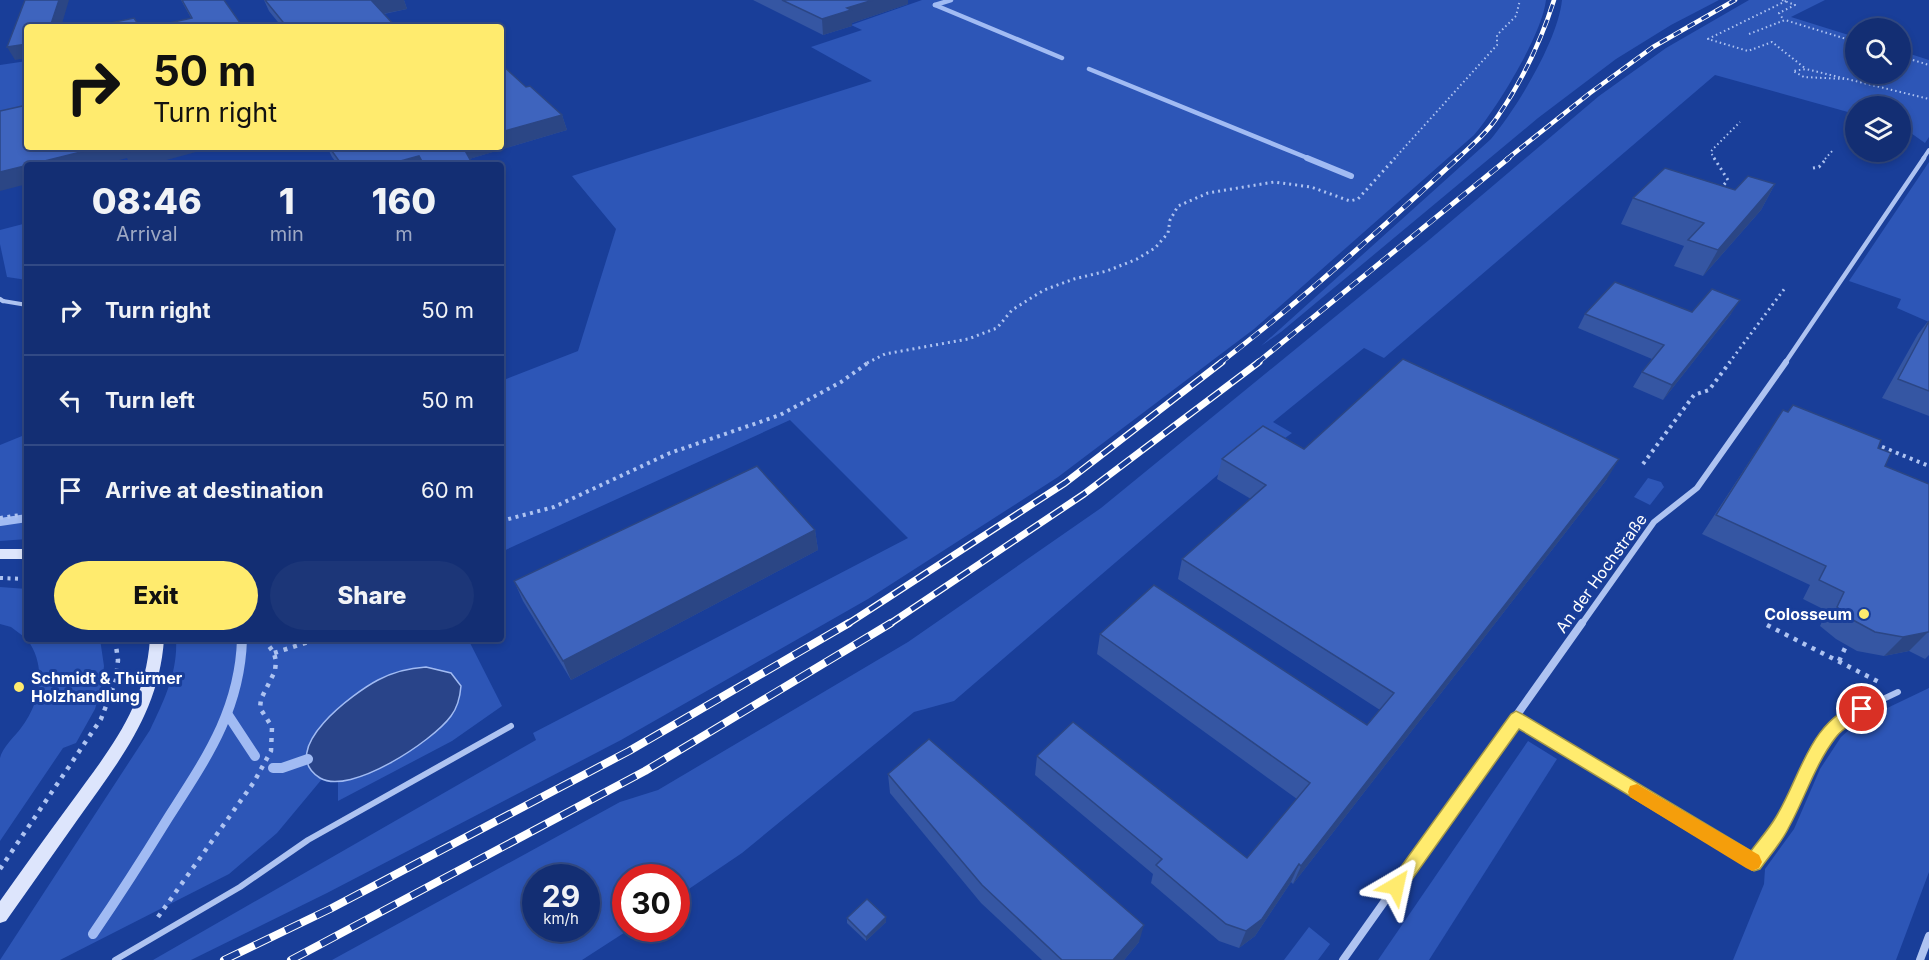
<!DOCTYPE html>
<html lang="en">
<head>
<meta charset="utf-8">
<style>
  body { margin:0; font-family:Inter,sans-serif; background:#1c3678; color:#f1f3f6; height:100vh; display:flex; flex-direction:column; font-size:22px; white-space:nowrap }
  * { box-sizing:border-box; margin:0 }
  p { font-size:20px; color:#9da8c4 }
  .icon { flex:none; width:33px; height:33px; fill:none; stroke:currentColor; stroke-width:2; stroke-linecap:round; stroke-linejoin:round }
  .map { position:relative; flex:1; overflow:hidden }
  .panel { position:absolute; left:24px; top:162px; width:480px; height:480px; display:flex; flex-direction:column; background:#132e73; border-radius:6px; box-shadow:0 3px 9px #0003,0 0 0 2px #324a85 }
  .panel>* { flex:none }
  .hud { position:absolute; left:24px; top:24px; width:480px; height:126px; border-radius:6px; box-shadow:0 3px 9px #0003,0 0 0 2px #324a85; background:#ffeb6e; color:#111; overflow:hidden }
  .tools { position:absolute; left:1845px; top:18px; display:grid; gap:12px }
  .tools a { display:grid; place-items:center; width:66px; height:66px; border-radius:50%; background:#132e73; box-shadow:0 3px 9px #0003,0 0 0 2px #324a85; font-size:30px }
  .speed { position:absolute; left:522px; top:864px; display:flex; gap:12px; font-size:30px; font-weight:700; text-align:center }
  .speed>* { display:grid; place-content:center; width:78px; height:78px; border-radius:50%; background:#132e73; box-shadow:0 3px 9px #0003,0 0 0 2px #324a85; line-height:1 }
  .speed small { font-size:15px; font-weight:400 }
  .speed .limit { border:9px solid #d22; background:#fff; color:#111 }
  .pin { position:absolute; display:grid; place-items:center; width:51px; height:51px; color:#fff; margin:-26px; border:3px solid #fff; border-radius:50%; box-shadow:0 2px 6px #0007 }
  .me { position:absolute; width:66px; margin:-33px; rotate:36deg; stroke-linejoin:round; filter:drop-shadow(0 0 4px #0008) }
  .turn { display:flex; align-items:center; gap:21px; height:126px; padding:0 30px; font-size:27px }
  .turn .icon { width:78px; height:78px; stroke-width:2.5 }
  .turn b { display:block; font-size:42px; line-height:51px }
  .eta { display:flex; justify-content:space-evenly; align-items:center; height:102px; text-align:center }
  .eta b { font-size:36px; font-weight:800; line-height:42px }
  .action { display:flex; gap:12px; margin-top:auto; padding:12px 30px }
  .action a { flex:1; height:69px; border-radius:36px; background:#ffeb6e; color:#111; font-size:24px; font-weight:800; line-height:69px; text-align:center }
  .action a+a { background:#1c3678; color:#f1f3f6 }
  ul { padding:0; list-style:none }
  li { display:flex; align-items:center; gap:18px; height:90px; padding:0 30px; border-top:2px solid #324a85 }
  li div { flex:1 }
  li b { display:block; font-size:22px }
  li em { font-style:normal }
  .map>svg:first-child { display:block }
  .green { fill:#2d56b7; fill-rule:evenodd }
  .water { fill:#294489; stroke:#a1bbf3; stroke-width:1.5 }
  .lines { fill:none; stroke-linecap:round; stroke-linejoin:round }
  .stream-far3 { stroke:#a1bbf3; stroke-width:4.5 }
  .stream-far2 { stroke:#a1bbf3; stroke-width:6 }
  .stream-far1 { stroke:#a1bbf3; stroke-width:8 }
  .stream { stroke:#a1bbf3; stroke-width:10 }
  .path-far3 { stroke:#aec3f1; stroke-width:2; stroke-dasharray:1.5 3; stroke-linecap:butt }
  .path-far2 { stroke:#aec3f1; stroke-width:3; stroke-dasharray:2 4; stroke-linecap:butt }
  .path-far1 { stroke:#aec3f1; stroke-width:4; stroke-dasharray:3 4.5; stroke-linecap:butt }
  .path { stroke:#aec3f1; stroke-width:4.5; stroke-dasharray:4 6; stroke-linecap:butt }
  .lane-far1 { stroke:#aec3f1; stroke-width:4 }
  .lane { stroke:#aec3f1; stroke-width:6 }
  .street-far3 { stroke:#aec3f1; stroke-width:4 }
  .street-far2 { stroke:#aec3f1; stroke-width:4.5 }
  .street-far1 { stroke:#aec3f1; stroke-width:6 }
  .street { stroke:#aec3f1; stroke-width:8 }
  .secondary { fill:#dde5fc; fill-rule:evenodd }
  .rail-far3-casing { stroke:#fff; stroke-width:4.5 }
  .rail-far2-casing { stroke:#fff; stroke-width:5 }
  .rail-far1-casing { stroke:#fff; stroke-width:7 }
  .rail-casing { stroke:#fff; stroke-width:8 }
  .rail-far3 { stroke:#193e99; stroke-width:3; stroke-dasharray:8; stroke-linecap:butt }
  .rail-far2 { stroke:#193e99; stroke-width:4; stroke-dasharray:10; stroke-linecap:butt }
  .rail-far1 { stroke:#193e99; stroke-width:4.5; stroke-dasharray:14; stroke-linecap:butt }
  .rail { stroke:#193e99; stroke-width:6; stroke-dasharray:17; stroke-linecap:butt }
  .wall { fill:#3556a3 }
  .shaded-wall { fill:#2b4685 }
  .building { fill:#3e64be; stroke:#2b4685; stroke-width:1.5 }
  .route { fill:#ffeb6e; stroke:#a69948; stroke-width:1.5 }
  .slow { fill:#f59e0b }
  .poi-dot { fill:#ffeb6e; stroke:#193e99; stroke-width:2 }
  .labels { text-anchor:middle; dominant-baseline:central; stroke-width:6; stroke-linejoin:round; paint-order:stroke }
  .street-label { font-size:16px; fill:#fff; stroke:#193e99 }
  .poi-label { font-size:16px; font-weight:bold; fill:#fff; stroke:#193e99; text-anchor:end }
</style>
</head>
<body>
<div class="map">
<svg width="1929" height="960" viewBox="0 0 1929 960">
  <rect width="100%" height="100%" fill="#193e99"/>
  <g class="green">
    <path d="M922,0H1546C1542,35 1497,108 1474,135L1254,329L1058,477L868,599L621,740L327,893L191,960H153L536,740L533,733L908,538L790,420L501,552V381L578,351L616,229L572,176L872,81L811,47L862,30L851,25Z"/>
    <path d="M1562,0H1719L1671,25L1616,59L1538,118L1281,332L1261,346L1491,139C1517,108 1558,40 1562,0Z"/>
    <path d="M1825,0L1791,17L1855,37L1856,74H1900L1901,51L1929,60V137L1925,143L1901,126L1900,106H1856L1855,114L1715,75L1384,358L1364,348L1273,422L1292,433L1270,449L1256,442L954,701L914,712L742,853L677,897L676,878H626V928L630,929L582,960H332L620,802L658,790L908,642L1101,508L1429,240L1599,96L1666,48L1749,0ZM536,878H586V928H536Z"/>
    <polygon points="27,61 27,110 0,116 0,65"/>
    <polygon points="1929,162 1929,322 1897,308 1901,299 1849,281"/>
    <polygon points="27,223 27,280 7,277 0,244 0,230"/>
    <polygon points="27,434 27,539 0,541 0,445"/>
    <polygon points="1648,478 1661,482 1664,487 1650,505 1634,497"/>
    <polygon points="0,587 27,589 27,639 11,627 0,624"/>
    <path d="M27,639H100L104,666L101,689L95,709L76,743L63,748L0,841C0,816 0,781 0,758C2,748 15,736 21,728C41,702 47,666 27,639Z"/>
    <path d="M176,639H468L502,706L452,741L338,801V782C377,773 409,753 440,729L378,680L338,708L307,753L310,765L322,779L277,833L229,874L60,960H0L150,730C164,701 178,672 176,639Z"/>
    <polygon points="1929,688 1929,872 1896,960 1733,960 1764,884 1765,869 1794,829 1820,769 1841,737 1858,722"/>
    <polygon points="1528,741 1557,759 1429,960 1378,960"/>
    <polygon points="1309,927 1330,944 1318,960 1284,960"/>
  </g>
  <path class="water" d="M426,667L451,673L461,686C460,698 458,707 451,716C433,741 350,796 320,778C275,750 355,692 378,680C393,672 409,668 426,667Z"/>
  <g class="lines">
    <g class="stream-far3">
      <polyline points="935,5 1062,58"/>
      <polyline points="935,5 951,0"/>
      <polyline points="1089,69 1310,159"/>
    </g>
    <polyline class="stream-far2" points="1307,158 1351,176"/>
    <polyline class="stream-far1" points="0,522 27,518"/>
    <g class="stream">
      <polyline points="228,715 255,756"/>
      <polyline points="273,768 282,768 308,759"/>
      <path d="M93,934C119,896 144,857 168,818C205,760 240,711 242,639"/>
    </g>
    <g class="path-far3">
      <polyline points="1782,0 1795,5 1779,13 1783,19"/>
      <polyline points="1786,1 1708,39 1748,51 1772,42 1806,69"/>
      <polyline points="1749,34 1785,20 1856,42"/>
      <polyline points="1900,56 1929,65"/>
      <polyline points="1844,79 1804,77 1793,71 1806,69 1929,99"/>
      <polyline points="1394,159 1497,45 1497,35 1516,16 1520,0"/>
      <polyline points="1715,159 1711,153 1712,150 1740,122"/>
      <polyline points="1825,159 1834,149"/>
    </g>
    <g class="path-far2">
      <polyline points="1714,158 1728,180 1720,189"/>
      <polyline points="1813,168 1819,167 1827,158"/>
      <polyline points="867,363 885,354 968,339 997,328 1012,310 1044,290 1074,279 1107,271 1137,259 1155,248 1168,233 1170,220 1178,206 1208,193 1274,182 1311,187 1350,201 1358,199 1395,158"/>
      <polyline points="1729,363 1785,288"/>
    </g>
    <g class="path-far1">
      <polyline points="1875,444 1929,466"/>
      <polyline points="1643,464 1694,395 1709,390 1730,362"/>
      <polyline points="0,518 27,514"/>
      <polyline points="501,521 554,507 670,453 780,415 841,382 869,362"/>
      <polyline points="0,578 27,579"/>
    </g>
    <g class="path">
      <polyline points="1767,625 1881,683"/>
      <polyline points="274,653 318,639"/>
      <polyline points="1839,661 1846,646"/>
      <polyline points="0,869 101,719 116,680 118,660 115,639"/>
      <polyline points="158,917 254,782 271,751 272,727 260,708 261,699 275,671 276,661 274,653 264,639"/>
    </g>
    <polyline class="lane-far1" points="3,301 27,305"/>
    <g class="lane">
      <polyline points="1516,719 1754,863 1782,823 1830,731 1845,717 1898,692"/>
      <polyline points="115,960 240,887 308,840 511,726"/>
    </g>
    <polyline class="street-far3" points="1923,159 1929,150"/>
    <g class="street-far2">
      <polyline points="0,299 3,301"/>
      <polyline points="1785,363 1924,158"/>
    </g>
    <polyline class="street-far1" points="1581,625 1654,522 1697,488 1786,362"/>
    <g class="street">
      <polyline points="1343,960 1582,623"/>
      <polyline points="1920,960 1929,936"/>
    </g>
    <g class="secondary">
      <rect x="0" y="549" width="27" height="10"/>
      <path d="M150,639H164C159,713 119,761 78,819C54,853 30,887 6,921L0,923V901C23,869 46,836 70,804C109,750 145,709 150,639Z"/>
    </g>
    <defs>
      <g id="rail-far3">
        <path d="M1457,159C1471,146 1487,133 1498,116C1522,81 1541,41 1554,0"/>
        <polyline points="1507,159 1590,93 1653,47 1735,0"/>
      </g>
      <g id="rail-far2">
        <path d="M1220,363C1303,299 1381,229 1458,158"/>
        <polyline points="1257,363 1509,158"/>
      </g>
      <g id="rail-far1">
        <polyline points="846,625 1065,483 1222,362"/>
        <polyline points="888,625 1084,494 1259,362"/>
      </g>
      <g id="rail">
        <polyline points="224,960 330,909 629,751 849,623"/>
        <polyline points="291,960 645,771 891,623"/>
      </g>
    </defs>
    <use href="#rail-far3" class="rail-far3-casing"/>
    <use href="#rail-far2" class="rail-far2-casing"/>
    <use href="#rail-far1" class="rail-far1-casing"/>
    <use href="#rail" class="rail-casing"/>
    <use href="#rail-far3" class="rail-far3"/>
    <use href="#rail-far2" class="rail-far2"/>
    <use href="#rail-far1" class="rail-far1"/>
    <use href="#rail" class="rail"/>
  </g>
  <g class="wall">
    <polygon points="181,0 224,0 191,18"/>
    <polygon points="264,0 404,0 407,9 384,14 396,27 282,27 269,11"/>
    <polygon points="753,0 908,0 908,4 852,23 852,26 823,35"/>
    <polygon points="526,87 562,115 567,130 469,159 473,165 338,165 332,157 327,147 501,147"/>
    <polygon points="1775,184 1761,210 1703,276 1674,266 1684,246 1621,224 1633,198 1735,190"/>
    <polygon points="1692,312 1731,314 1663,400 1633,387 1642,372 1652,359 1578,328 1585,314"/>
    <polygon points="1929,320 1929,416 1882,398 1918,334"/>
    <polygon points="1783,410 1878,448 1885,466 1929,484 1929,655 1925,659 1909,651 1884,656 1857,651 1836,639 1820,626 1827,611 1803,599 1810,585 1702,534"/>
    <polygon points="1304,449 1607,479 1293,884 1291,882 1255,936 1239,948 1219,941 1151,883 1153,874 1035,775 1037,756 1247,858 1297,799 1097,654 1100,634 1367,725 1380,710 1178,579 1182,559 1251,499 1217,479 1222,459"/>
    <polygon points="815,530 818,550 571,680 523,601 514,581"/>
    <polygon points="888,774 1139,942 1124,960 1042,960 981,903 890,793"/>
    <polygon points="847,918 886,922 866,941 847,923"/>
  </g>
  <g class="shaded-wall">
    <polygon points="59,0 69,0 61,27 50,27"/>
    <polygon points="378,0 404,0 407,9 377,15 372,1"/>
    <polygon points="873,0 908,0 908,4 852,23 852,26 823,35 822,19 847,8"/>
    <polygon points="27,44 27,58 15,60 7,47"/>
    <polygon points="562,115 567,130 466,160 462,147 501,147 501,132"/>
    <polygon points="101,147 206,147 207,149 148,165 130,165 127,158 101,165 29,165"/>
    <polygon points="419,156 423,165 386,165"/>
    <polygon points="27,166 27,184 0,191 0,172"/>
    <polygon points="1775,184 1761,210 1703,276 1718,250"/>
    <polygon points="1740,300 1731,314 1663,400 1672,385"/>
    <polygon points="1619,459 1607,479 1293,884 1301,866"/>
    <polygon points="815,530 818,550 571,680 563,661"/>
    <polygon points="1928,632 1909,651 1884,656 1903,637"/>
    <polygon points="1299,864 1291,882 1255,936 1239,948 1246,931"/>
    <polygon points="886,917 886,922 866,941 866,937"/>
    <polygon points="1144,925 1139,942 1124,960 1113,960"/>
  </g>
  <g class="building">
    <polygon points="25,0 59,0 50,27 27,27 27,44 7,47"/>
    <polygon points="182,0 224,0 243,27 151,27 192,18"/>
    <polygon points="265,0 378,0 372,1 396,27 287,27"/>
    <polygon points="782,0 873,0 847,8 851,10 822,19"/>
    <polygon points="134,18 140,27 102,27 101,25"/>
    <polygon points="501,64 526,87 530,86 562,115 501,132"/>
    <polygon points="27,105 27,147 101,147 0,172 0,111"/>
    <polygon points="121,147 148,147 124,153"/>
    <polygon points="329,147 463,147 473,165 424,165 419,156 386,165 342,165"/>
    <polygon points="1665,168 1735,190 1748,176 1775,184 1718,250 1688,240 1704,223 1633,198"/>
    <polygon points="1615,282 1692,312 1712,289 1740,300 1672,385 1642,372 1664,345 1585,314"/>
    <polygon points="1929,321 1929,391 1898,379"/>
    <polygon points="1403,359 1619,459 1301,866 1299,864 1262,919 1246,931 1226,924 1156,865 1162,859 1037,756 1073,722 1247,858 1310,783 1100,634 1154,585 1367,725 1394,693 1182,559 1266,485 1222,459 1263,426 1304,449"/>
    <polygon points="1793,405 1881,440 1878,448 1891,453 1885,466 1929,484 1929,632 1928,632 1903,637 1875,632 1853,620 1837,607 1844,592 1819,580 1826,566 1716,515 1783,410 1788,412"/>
    <polygon points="757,466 815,530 563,661 514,581"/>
    <polygon points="929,739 1144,925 1113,960 1062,960 982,885 888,774"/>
    <polygon points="867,899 886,917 866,937 847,918"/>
  </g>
  <path class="route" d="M1862,702L1868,704L1871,709C1866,718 1844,725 1836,737C1815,764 1805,798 1789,827C1782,842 1770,855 1760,869L1754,871L1519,729L1403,892L1396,895L1390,892L1387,886L1511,714L1516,711L1522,714L1751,851C1759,840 1769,829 1776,817C1802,774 1809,720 1862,702Z"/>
  <polygon class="slow" points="1637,784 1759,855 1762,862 1759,868 1752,871 1746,868 1630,797 1628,792 1630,786"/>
  <g class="poi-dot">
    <circle cx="1864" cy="614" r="6"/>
    <circle cx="19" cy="687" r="6"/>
  </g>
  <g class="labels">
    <g class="street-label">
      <text transform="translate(1601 573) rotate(-54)">An der Hochstraße</text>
    </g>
    <g class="poi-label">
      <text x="1852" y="614">Colosseum</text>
      <text x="31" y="678" text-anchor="start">Schmidt &amp; Thürmer<tspan x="31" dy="18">Holzhandlung</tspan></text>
    </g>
  </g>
</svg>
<div class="tools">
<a><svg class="icon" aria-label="search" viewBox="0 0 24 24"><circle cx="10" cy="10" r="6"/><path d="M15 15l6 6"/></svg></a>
<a><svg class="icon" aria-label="layers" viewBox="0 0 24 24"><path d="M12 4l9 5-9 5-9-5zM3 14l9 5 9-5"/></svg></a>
</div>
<div class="speed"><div>29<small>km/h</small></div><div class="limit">30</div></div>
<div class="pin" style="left:1862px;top:709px;background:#d93025"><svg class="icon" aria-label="arrive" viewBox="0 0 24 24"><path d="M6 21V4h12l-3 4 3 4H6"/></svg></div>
<svg class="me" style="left:1396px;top:886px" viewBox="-20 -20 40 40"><path d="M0-17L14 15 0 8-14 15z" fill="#ffeb6e" stroke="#fff" stroke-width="4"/></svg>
<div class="hud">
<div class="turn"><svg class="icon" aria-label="right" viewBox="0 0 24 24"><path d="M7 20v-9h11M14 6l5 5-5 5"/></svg><div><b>50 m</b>Turn right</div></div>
</div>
<section class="panel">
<div class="eta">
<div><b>08:46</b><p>Arrival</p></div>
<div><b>1</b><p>min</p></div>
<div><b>160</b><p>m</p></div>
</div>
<ul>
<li><svg class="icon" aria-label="right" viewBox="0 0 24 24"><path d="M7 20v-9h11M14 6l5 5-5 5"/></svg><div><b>Turn right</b></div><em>50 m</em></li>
<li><svg class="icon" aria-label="left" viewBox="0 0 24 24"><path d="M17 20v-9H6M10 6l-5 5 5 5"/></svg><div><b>Turn left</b></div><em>50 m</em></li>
<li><svg class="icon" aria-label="arrive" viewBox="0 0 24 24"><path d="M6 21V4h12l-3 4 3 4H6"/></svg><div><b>Arrive at destination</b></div><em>60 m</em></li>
</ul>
<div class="action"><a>Exit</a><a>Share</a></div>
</section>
</div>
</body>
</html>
